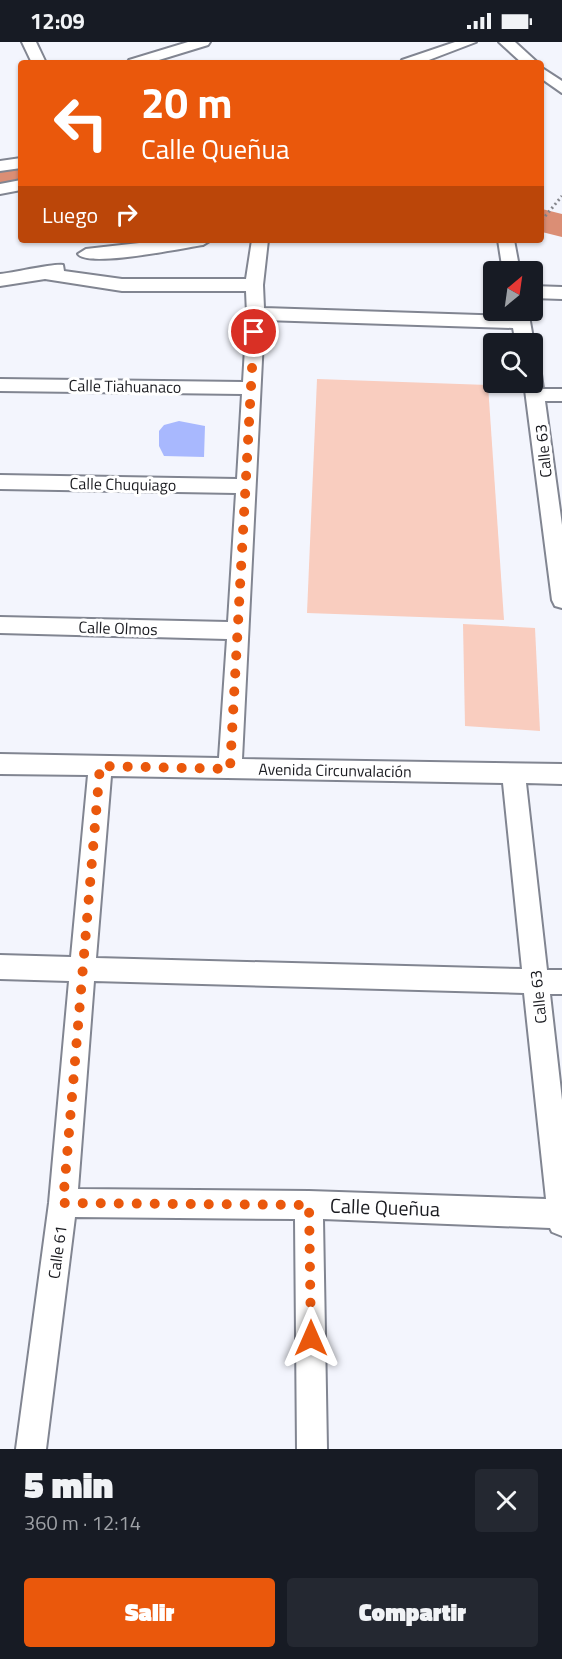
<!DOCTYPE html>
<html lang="es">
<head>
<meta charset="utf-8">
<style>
  body { margin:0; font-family:"Titillium Web",sans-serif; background:#242831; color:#f1f3f6; height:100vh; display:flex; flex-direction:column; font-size:22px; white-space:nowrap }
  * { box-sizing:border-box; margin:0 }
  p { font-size:20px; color:#9ea1a6 }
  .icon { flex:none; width:33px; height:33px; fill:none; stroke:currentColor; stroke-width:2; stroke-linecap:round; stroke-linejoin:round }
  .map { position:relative; height:1407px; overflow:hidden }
  .side { display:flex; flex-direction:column; background:#171b24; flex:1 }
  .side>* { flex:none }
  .banner { position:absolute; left:18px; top:18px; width:526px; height:183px; border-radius:6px; box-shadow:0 2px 4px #0004; background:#ea580c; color:#fff; overflow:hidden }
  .needle { width:39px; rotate:29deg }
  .controls { position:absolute; left:483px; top:219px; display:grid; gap:12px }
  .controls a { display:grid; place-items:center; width:60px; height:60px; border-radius:6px; background:#171b24; box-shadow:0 2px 4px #0004; font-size:30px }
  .pin { position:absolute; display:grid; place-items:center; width:51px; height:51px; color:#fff; margin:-26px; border:3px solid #fff; border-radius:50%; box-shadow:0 2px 6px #0007 }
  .me { position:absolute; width:66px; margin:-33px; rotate:0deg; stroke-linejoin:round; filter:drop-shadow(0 0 4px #0008) }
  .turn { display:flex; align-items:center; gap:21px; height:126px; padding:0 24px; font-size:27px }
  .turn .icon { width:78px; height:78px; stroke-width:2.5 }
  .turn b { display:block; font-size:42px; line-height:51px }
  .then { display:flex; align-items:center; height:57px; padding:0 24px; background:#0003; gap:12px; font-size:22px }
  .round { display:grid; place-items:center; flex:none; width:63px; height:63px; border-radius:6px; background:#242831 }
  .headline { display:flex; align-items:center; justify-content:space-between; height:102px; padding:0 24px }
  h1 { font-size:36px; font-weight:800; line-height:45px }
  .action { display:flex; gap:12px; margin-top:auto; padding:12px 24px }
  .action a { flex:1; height:69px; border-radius:6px; background:#ea580c; color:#fff; font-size:24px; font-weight:800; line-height:69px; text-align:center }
  .action a+a { background:#242831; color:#f1f3f6 }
  .status { display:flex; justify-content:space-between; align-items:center; height:42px; padding:0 30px; background:#171b24; direction:ltr }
  .status svg { height:16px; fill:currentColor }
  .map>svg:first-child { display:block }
  .green { fill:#f9cdbf }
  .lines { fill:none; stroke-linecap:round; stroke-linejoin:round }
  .river { fill:#db8e75; fill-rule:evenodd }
  .building { fill:#a8b8fe }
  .street-casing { stroke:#818591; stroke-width:4 }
  .path { stroke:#85878d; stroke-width:3; stroke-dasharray:2 3; stroke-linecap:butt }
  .street { fill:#fff; fill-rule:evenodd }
  .route { stroke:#ea580c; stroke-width:10; stroke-dasharray:0 18 }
  .labels { text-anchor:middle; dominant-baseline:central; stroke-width:6; stroke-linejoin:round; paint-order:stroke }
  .street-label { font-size:16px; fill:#1b1c21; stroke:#fff }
  .near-street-label { font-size:20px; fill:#1b1c21; stroke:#fff }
</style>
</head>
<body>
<div class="status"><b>12:09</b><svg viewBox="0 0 49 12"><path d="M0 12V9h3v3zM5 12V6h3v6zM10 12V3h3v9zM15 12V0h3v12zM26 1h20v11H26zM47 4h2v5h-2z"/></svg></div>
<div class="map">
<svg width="562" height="1407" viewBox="0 0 562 1407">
  <rect width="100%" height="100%" fill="#f3f5fd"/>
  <g class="green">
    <polygon points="317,337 488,343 504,578 307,571"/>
    <polygon points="463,582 535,586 540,689 465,684"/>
  </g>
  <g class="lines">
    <g class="river">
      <polygon points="21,126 21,146 0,149 0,127"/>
      <polygon points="542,167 562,172 562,195 542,190"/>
    </g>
  </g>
  <polygon class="building" points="179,379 205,384 204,415 164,414 159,404 159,389 164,383"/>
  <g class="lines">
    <defs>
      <g id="street">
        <polygon points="22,0 36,0 46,21 32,21"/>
        <polygon points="188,0 210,0 208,3 149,21 127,21 129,18"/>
        <polygon points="455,0 476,0 421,21 400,21 402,18"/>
        <polygon points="499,0 515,0 538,21 522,21"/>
        <polygon points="542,26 562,39 562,51 542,37"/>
        <polygon points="21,116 21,126 0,129 0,119"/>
        <polygon points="21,138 21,148 0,152 0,142"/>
        <path d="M166,198H211L203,203C183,206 87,226 78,212L86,207Z"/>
        <path d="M252,198H268L263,243L264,266L511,274L510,268H528L534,302L532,304V302H516L513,286L264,278L242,717L562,722V742L526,741L547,928H562V952H550L562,1058V1194L552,1190L550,1186L323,1177L327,1407H297L295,1177L75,1175L46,1407H16L49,1161L69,939L0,937V913L71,915L88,733L0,732V712L219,716L227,597L0,591V575L228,580L236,451L0,447V433L237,437L242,352L0,349V337L243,340L247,272L246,249H122L45,237L0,244V232C12,231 56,221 63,223L64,229L122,237H246ZM111,734L503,741L522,927L96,916ZM94,939L524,951L546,1157L309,1149L78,1147Z"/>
        <polygon points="498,198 514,198 520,230 503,230"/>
        <polygon points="532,244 562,245 562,257 532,256"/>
        <polygon points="532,326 541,332 543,347 562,347 562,359 545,359 562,483 562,566 555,564 552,558 524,340 532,340"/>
      </g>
    </defs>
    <use href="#street" class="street-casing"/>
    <polyline class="path" points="542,178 562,154"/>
    <use href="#street" class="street"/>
  </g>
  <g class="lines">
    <polyline class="route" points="254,290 230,727 100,724 63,1161 309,1163 311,1296"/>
  </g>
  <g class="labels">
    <g class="street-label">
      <text transform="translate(125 344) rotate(1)">Calle Tiahuanaco</text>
      <text transform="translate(543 409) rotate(-96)">Calle 63</text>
      <text transform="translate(123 442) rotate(1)">Calle Chuquiago</text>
      <text transform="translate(118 586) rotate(2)">Calle Olmos</text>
      <text transform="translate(335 728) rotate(1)">Avenida Circunvalación</text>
      <text transform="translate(538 955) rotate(-96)">Calle 63</text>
      <text transform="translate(57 1210) rotate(-82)">Calle 61</text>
    </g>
    <g class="near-street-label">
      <text transform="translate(385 1165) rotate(2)">Calle Queñua</text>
    </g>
  </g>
</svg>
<div class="controls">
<a><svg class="needle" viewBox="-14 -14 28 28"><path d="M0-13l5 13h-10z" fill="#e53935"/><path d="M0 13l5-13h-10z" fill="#9ea1a6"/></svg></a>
<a><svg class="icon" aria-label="search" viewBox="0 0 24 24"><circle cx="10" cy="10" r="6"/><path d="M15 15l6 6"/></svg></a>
</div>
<div class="pin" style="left:254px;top:290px;background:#d93025"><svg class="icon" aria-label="arrive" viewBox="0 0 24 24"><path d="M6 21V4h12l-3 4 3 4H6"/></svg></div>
<svg class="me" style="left:311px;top:1296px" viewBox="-20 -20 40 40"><path d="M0-17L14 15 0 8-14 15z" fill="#ea580c" stroke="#fff" stroke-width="4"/></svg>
<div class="banner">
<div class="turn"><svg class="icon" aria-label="left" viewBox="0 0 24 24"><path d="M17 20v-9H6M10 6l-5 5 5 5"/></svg><div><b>20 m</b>Calle Queñua</div></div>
<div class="then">Luego<svg class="icon" aria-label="right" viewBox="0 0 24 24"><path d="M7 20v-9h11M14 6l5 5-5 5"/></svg></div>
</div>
</div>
<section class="side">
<div class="headline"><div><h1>5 min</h1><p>360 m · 12:14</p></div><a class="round"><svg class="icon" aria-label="close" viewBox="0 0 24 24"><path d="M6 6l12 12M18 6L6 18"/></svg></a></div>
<div class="action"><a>Salir</a><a>Compartir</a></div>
</section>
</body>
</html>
